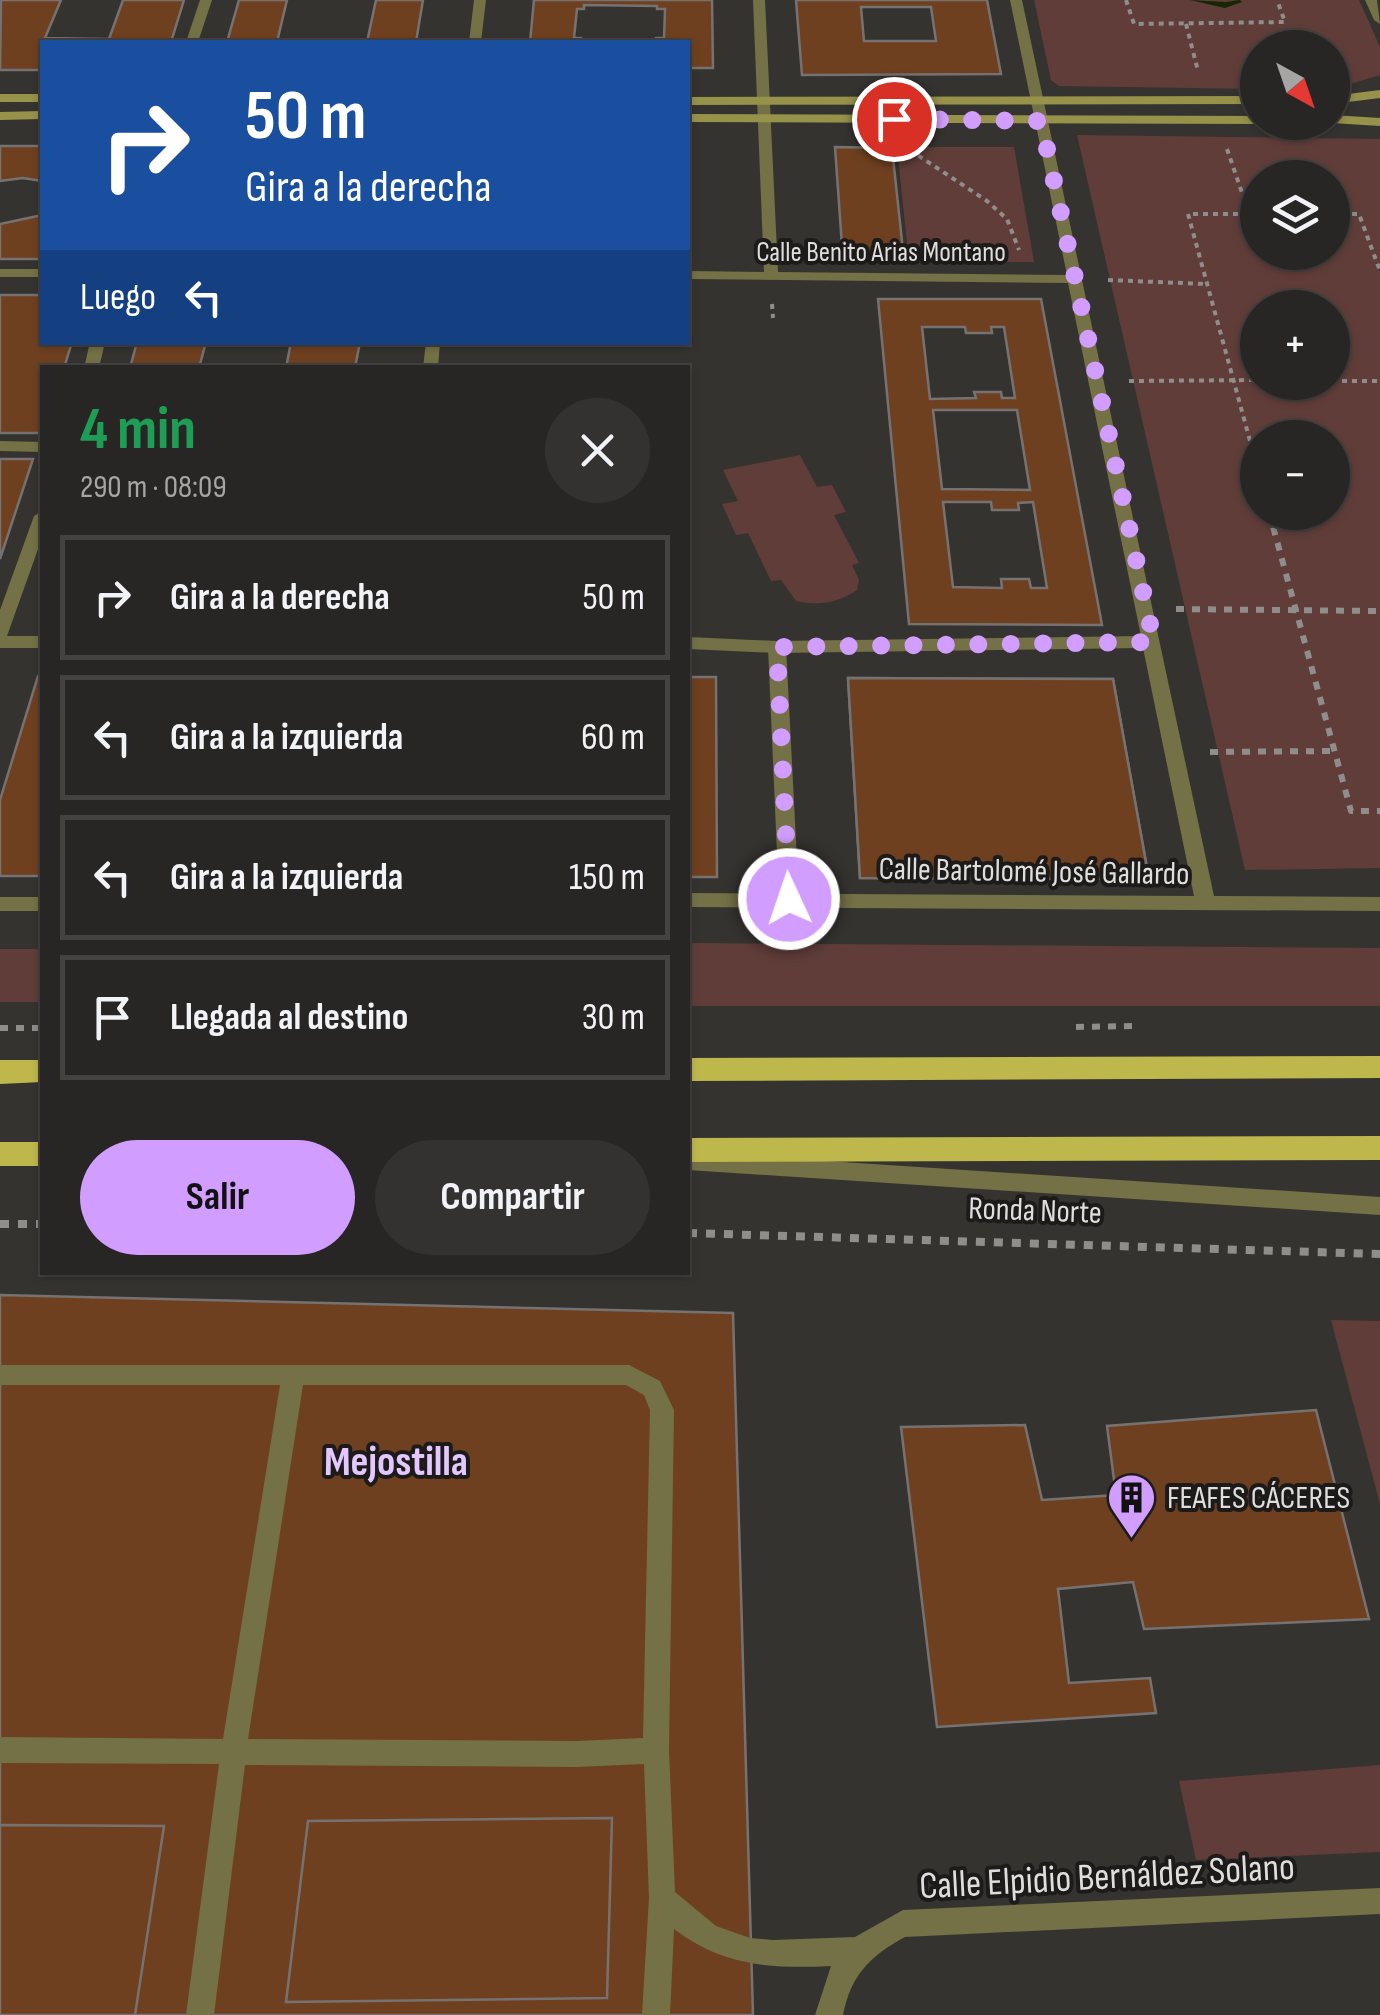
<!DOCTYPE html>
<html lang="es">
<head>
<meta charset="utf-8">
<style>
  body { margin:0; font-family:"Sofia Sans Condensed",sans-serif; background:#343231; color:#f1f3f6; height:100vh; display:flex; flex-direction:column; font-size:38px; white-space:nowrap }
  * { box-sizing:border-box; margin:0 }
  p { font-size:32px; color:#a5a5a6 }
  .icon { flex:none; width:55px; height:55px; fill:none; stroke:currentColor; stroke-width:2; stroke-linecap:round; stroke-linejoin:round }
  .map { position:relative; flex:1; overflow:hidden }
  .drawer { position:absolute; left:40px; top:365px; width:650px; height:910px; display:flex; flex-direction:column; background:#282624; border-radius:0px; box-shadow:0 2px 8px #0004,0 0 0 2px #444341 }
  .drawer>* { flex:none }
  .hud { position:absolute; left:40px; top:40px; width:650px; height:305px; border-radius:0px; box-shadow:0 2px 8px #0004,0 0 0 2px #444341; background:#1a4fa0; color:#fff; overflow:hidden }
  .needle { width:65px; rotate:140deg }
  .controls { position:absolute; left:1240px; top:30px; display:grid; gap:20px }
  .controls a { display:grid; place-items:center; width:110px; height:110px; border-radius:50%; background:#282624; box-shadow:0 2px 8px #0004,0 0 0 2px #444341; font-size:50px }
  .pin { position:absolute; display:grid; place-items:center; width:85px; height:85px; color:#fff; margin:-42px; border:5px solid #fff; border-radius:50%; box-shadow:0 2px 10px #0007 }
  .me { position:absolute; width:110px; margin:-55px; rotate:357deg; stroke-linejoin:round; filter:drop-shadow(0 0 8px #0008) }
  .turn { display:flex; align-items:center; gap:35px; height:210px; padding:0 40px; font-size:45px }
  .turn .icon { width:130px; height:130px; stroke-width:2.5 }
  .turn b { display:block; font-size:70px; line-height:85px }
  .then { display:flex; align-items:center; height:95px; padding:0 40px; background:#0003; gap:20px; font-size:38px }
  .round { display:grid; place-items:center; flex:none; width:105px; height:105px; border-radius:52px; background:#343231 }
  .summary { display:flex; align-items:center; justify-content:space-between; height:170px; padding:0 40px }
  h1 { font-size:60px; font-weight:700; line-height:75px; color:#1e9e55 }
  .button { display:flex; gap:20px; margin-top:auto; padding:20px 40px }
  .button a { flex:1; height:115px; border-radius:60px; background:#d19dfe; color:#111; font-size:40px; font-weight:700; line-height:115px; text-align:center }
  .button a+a { background:#343231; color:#f1f3f6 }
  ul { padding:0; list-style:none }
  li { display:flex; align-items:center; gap:30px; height:125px; margin:0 20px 15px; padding:0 20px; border:5px solid #444341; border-radius:0px }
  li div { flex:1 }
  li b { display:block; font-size:38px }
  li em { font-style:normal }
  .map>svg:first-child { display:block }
  .green { fill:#603d39; fill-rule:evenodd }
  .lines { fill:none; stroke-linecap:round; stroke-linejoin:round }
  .stream { fill:#152703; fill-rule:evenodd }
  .building { fill:#6f4020; stroke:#767271; stroke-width:2.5; fill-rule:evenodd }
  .path-far2 { stroke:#8f8e8c; stroke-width:4; stroke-dasharray:5 5; stroke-linecap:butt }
  .path-far1 { stroke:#8f8e8c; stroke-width:6; stroke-dasharray:8 8; stroke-linecap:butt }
  .path { stroke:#8f8e8c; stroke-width:8; stroke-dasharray:9 9; stroke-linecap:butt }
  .pedestrian { fill:#737145; fill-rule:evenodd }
  .minor { fill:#737145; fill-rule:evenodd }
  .tertiary { fill:#737145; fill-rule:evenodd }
  .secondary { fill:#96924a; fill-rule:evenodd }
  .trunk { fill:#beb84c; fill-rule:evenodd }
  .route { stroke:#d19dfe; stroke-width:18; stroke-dasharray:0 32.4 }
  .labels { text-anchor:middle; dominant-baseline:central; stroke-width:8; stroke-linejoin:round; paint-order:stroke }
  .far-street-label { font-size:28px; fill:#dfdedd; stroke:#1c1b1a }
  .street-label { font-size:32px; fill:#dfdedd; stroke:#1c1b1a }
  .poi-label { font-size:32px; fill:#dfdedd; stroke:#1c1b1a; text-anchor:start }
  .near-street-label { font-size:38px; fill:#dfdedd; stroke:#1c1b1a }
  .district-label { font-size:42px; font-weight:bold; fill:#e3c7fe; stroke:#1c1b1a }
</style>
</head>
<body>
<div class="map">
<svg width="1380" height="2015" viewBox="0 0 1380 2015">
  <rect width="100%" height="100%" fill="#353330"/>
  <g class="green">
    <polygon points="1034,0 1359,0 1380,47 1380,75 1333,89 1332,48 1258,48 1257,89 1059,86 1051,80"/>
    <path d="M1077,135L1380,139V868L1245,870ZM1258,178H1332V252H1258ZM1258,308H1332V382H1258ZM1258,438H1332V512H1258Z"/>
    <polygon points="897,147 1014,147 1034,262 909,262"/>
    <path d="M800,455L817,487L832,485L846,512L834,515L859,563L852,565L859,580L857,590C837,603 820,606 796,601L781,580L771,581L748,533L736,535L722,504L738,501L723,470Z"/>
    <polygon points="688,943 1380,948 1380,1006 688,1006"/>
    <rect x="0" y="949" width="42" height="53"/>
    <polygon points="1331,1320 1380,1321 1380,1504"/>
    <polygon points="1380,1765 1380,1852 1196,1860 1179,1781"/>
  </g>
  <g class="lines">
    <polygon class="stream" points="1190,0 1225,2 1240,0 1242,2 1225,8"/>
  </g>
  <g class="building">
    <polygon points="1,0 61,0 45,38 109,39 123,0 184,0 171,42 42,42 42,70 0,70"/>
    <polygon points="239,0 287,0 277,42 227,42"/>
    <polygon points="376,0 423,0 416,42 367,42"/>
    <path d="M534,0H712L713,68H688V42H530ZM584,5L657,6V9H665L664,38H656L655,42H581V38H574L577,9H584Z"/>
    <path d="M796,0H987L1001,74L802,75ZM861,7H931L936,41H864Z"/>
    <polygon points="0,146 42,146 42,181 23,178 0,181"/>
    <polygon points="835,147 892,148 904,260 843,260"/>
    <polygon points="42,215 42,259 0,259 0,224"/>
    <polygon points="0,295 42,295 42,342 72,342 64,368 42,368 41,433 0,433"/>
    <path d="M878,299H1041L1102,625L909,624ZM922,327H965L966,333H992L991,327H1004L1015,398H1002L1001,392H974L976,398L930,399ZM933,410H1017L1030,490L942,489ZM943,502H991L992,510H1019L1018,503L1033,502L1047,588H1031L1029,579H1001L1002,588L953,587Z"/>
    <polygon points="137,342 206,342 199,368 130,368"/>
    <polygon points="291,342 360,342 355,368 286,368"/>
    <polygon points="0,459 33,459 0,559"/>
    <polygon points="38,676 42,676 42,876 0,876 0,800"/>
    <polygon points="688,677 716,677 717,877 688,877"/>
    <path d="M848,678L1113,679L1149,879L860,878ZM932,729H1040L1041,735H1049L1062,816H1053L1054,821H941V816H932L924,735H933Z"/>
    <polygon points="848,678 1113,679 1149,879 860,878"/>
    <polygon points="0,1295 733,1313 753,2015 0,2015"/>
    <polygon points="1316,1410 1369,1619 1144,1629 1133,1582 1058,1589 1069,1683 1150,1678 1156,1713 937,1727 901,1427 1025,1425 1042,1500 1116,1495 1107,1426"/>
    <polygon points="612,1818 607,1998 286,2002 308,1821"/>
    <polygon points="0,1825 164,1826 135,2015 0,2015"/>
  </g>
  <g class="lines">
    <g class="path-far2">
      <polyline points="1126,0 1134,24 1285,22 1277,0"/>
      <polyline points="1186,24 1198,71"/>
      <polyline points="1227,149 1249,213"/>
      <polyline points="910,150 987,201 1007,219 1019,250"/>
      <polyline points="1258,214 1188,214 1258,470"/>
      <polyline points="1332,214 1359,214 1380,271"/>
      <polyline points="1108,280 1206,284"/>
      <polyline points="772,304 773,318"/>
      <polyline points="1129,381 1258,380"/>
      <polyline points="1332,381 1380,381"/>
    </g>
    <g class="path-far1">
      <polyline points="1269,512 1351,811 1380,811"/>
      <polyline points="1176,609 1380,611"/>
      <polyline points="1210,752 1335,751"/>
      <polyline points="1076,1027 1134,1026"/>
      <polyline points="0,1028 42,1028"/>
    </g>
    <g class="path">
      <polyline points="0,1224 42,1224"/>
      <polyline points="688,1233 1380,1254"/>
    </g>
    <g class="pedestrian">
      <polygon points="0,441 42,442 42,452 0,451"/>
      <polygon points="777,641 786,647 799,899 789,906 779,899 768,647"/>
    </g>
    <g class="minor">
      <polygon points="200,0 212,0 198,42 186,42"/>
      <polygon points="753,0 765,0 778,272 1067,275 1010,0 1022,0 1214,896 1380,897 1380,911 688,907 688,893 1194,896 1143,648 777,653 688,649 688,637 777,641 1141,636 1068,283 688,279 688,271 764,272"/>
      <polygon points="1365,0 1377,0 1380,24 1374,20"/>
      <rect x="0" y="269" width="42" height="8"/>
      <polygon points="90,342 105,342 99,368 84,368"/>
      <polygon points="426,342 440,342 438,368 423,368"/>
      <polygon points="42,511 42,538 7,636 42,636 42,648 0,648 0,610 34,516"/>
      <rect x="0" y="897" width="42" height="14"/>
      <polygon points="688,1152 1380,1197 1380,1215 688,1170"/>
      <path d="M0,1365H629L660,1381L674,1410L669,1750L675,1892L716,1926L750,1938L773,1940L855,1937L903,1910L1380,1888V1914L905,1937C870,1956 851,1975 843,2015H815L831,1966C771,1969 723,1966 674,1929L670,2015H642L649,1898L644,1764L576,1767L245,1765L214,2015H186L219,1764L0,1763V1737L223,1739L280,1385H0ZM303,1385H626L644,1395L650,1410L643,1738L576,1741L248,1739Z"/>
    </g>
    <polygon class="tertiary" points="474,0 486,0 481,42 469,42"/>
    <g class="secondary">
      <polygon points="1380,90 1380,98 1332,104 1332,96"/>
      <rect x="0" y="94" width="42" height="8"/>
      <polygon points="1258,96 1258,104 688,105 688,97"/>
      <polygon points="42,111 42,119 0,120 0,112"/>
      <polygon points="688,114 1258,116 1258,122 1263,122 1258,124 688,122"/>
      <polygon points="1332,115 1380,118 1380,126 1332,123"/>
    </g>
    <g class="trunk">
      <polygon points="1380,1056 1380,1078 688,1081 688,1058"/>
      <polygon points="0,1060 42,1060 42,1082 0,1084"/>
      <polygon points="1380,1136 1380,1160 688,1162 688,1138"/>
      <rect x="0" y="1142" width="42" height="24"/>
    </g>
  </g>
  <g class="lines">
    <polyline class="route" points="789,899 777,647 1154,642 1041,121 894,119"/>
  </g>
  <defs>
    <symbol id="building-pin" viewBox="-11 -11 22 30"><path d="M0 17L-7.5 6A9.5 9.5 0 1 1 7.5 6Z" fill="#d19dfe" stroke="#1c1b1a"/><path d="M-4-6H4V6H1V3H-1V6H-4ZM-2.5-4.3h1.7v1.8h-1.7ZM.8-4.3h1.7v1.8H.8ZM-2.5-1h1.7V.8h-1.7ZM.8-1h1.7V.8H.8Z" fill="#111"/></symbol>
  </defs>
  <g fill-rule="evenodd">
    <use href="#building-pin" x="1104" y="1470" width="55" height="75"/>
  </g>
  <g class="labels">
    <g class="far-street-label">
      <text x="881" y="252">Calle Benito Arias Montano</text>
    </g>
    <g class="street-label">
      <text transform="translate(1034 872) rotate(1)">Calle Bartolomé José Gallardo</text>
      <text transform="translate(1035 1211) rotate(2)">Ronda Norte</text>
    </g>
    <g class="poi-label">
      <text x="1167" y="1498">FEAFES CÁCERES</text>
    </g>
    <g class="near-street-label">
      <text transform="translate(1107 1877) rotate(-3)">Calle Elpidio Bernáldez Solano</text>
    </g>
    <g class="district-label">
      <text x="396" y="1462">Mejostilla</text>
    </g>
  </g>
</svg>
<div class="controls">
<a><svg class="needle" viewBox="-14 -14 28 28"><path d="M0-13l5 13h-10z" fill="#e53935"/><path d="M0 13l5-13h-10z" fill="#a5a5a6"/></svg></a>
<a><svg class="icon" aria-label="layers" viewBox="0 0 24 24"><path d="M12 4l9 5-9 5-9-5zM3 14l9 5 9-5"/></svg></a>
<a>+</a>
<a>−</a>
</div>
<div class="pin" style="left:894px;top:119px;background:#d93025"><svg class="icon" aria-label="arrive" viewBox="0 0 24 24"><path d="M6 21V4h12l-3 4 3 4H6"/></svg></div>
<svg class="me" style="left:789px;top:899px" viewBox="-20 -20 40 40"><circle r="17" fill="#d19dfe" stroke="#fff" stroke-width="3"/><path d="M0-11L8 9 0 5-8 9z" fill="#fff"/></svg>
<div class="hud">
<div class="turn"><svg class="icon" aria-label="right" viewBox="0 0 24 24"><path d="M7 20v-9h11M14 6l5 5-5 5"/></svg><div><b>50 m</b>Gira a la derecha</div></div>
<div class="then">Luego<svg class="icon" aria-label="left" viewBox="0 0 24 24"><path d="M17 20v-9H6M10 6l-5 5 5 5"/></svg></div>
</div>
<section class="drawer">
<div class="summary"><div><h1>4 min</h1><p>290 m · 08:09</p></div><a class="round"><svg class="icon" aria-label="close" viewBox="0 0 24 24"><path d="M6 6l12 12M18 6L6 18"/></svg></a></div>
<ul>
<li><svg class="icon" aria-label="right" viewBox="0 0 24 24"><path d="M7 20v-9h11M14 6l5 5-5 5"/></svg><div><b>Gira a la derecha</b></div><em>50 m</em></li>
<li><svg class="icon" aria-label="left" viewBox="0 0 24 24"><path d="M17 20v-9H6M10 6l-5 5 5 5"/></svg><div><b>Gira a la izquierda</b></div><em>60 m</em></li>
<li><svg class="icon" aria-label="left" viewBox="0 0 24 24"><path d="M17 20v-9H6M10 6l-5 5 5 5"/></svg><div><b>Gira a la izquierda</b></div><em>150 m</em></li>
<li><svg class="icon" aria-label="arrive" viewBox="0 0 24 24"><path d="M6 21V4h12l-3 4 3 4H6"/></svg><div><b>Llegada al destino</b></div><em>30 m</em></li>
</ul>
<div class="button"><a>Salir</a><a>Compartir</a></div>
</section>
</div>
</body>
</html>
